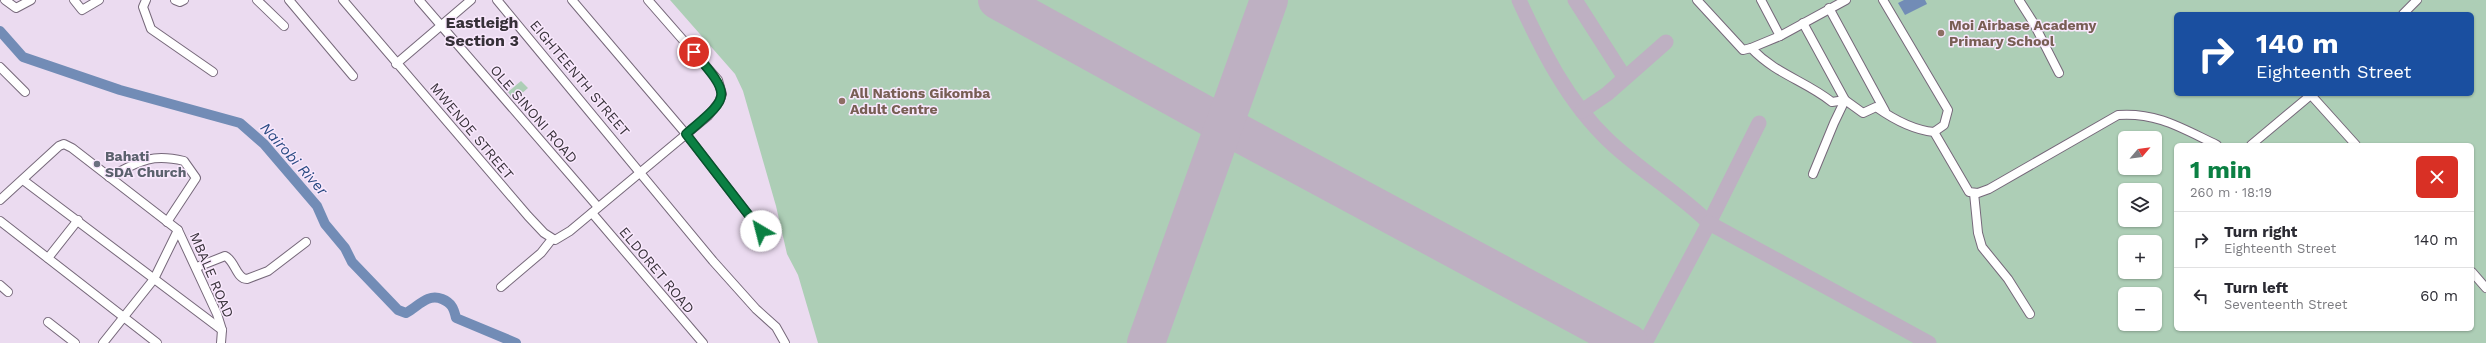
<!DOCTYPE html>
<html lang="en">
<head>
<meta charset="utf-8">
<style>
  body { margin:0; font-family:"Work Sans",sans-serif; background:#f2f2f3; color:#2b2b33; height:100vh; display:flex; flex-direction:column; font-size:15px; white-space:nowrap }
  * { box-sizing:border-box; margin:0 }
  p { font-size:13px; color:#7c7c81 }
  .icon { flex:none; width:22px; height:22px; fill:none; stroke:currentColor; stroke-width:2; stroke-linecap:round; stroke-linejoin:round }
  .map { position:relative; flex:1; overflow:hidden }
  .panel { position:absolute; left:2174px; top:143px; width:300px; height:188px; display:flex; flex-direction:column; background:#fff; border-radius:6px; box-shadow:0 1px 3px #0004 }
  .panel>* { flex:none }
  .guide { position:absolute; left:2174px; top:12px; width:300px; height:84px; border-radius:6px; box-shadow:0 1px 3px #0004; background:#1a4fa0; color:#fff; overflow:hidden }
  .needle { width:26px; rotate:61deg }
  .fabs { position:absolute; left:2118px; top:131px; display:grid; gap:8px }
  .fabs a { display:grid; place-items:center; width:44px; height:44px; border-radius:6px; background:#fff; box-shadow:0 1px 3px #0004; font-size:20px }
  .pin { position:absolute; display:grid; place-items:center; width:34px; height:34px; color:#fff; margin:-17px; border:2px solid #fff; border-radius:50%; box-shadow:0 1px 4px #0007 }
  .me { position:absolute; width:44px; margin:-22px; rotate:323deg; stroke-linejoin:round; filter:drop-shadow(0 0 3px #0008) }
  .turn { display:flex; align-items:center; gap:14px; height:84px; padding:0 16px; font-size:18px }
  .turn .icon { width:52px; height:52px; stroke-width:2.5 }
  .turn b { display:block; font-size:28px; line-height:34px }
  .round { display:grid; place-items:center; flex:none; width:42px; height:42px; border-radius:6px; background:#f2f2f3 }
  .headline { display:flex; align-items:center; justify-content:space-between; height:68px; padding:0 16px }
  h1 { font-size:24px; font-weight:700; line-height:30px; color:#0b8043 }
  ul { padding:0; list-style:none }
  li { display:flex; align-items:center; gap:12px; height:56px; padding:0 16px; border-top:1px solid #e1e1e2 }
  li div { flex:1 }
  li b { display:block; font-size:15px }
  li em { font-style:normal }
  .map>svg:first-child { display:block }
  .green { fill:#adceb6; fill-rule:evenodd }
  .water { fill:#728cb6 }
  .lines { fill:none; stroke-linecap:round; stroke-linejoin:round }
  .river { stroke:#728cb6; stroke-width:10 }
  .taxiway { stroke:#beb0c2; stroke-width:15 }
  .runway { stroke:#beb0c2; stroke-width:38 }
  .minor-casing { stroke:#76687a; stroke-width:10 }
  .minor { stroke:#fff; stroke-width:8 }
  .route-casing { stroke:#07532c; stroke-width:10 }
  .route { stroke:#0b8043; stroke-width:7 }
  .education-dot { fill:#8d6e63; stroke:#f9e8fd; stroke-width:1.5 }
  .worship-dot { fill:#6b7280; stroke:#f9e8fd; stroke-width:1.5 }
  .labels { text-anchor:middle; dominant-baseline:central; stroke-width:3; stroke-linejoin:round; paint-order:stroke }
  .education-label { font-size:14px; font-weight:bold; fill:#785e54; stroke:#f9e8fd; text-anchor:start }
  .street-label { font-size:14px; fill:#363038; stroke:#f9e8fd }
  .worship-label { font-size:14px; font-weight:bold; fill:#5b616d; stroke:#f9e8fd; text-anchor:start }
  .water-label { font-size:15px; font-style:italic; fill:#294a82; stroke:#f9e8fd }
  .quarter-label { font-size:16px; font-weight:bold; fill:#363038; stroke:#f9e8fd }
</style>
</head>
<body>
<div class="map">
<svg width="2486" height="343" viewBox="0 0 2486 343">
  <rect width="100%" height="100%" fill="#ebdbf0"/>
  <g class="green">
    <path d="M670,0H2486V343H818L798,275L787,254L776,206L743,91L735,74ZM2176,14H2472V94H2176ZM2125,138H2155V168H2125ZM2176,145H2472V329H2176ZM2125,190H2155V220H2125ZM2125,242H2155V272H2125ZM2125,294H2155V324H2125Z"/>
    <polygon points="521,81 528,88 514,100 508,92"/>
  </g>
  <polygon class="water" points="1904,0 1925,0 1927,4 1905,15 1898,3"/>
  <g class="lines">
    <path class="river" d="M0,31L23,57L120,90L240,123L264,144L317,206L325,224L345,248L352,262L398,310L406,313C418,307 427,293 442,299C452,303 454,309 456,318L516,343"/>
    <g class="taxiway">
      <path d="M1519,0C1542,50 1568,102 1608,140C1640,171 1678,192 1709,223L1759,123"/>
      <polyline points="1575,0 1625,78"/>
      <polyline points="1582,111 1607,94 1666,42"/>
      <polyline points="1645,343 1709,223 1929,343"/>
    </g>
    <g class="runway">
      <polyline points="997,0 1224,125 1629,343"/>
      <polyline points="1146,343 1269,0"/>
    </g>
    <defs>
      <g id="minor">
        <polyline points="5,0 16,8 31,0"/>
        <polyline points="74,0 82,10 99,0"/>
        <polyline points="146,0 143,7 151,29 213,72"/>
        <polyline points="175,0 180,2 184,0"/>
        <polyline points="257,0 284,26"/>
        <polyline points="289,0 353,76"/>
        <polyline points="343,0 528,216 544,233 555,240 570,231 708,116 719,102 722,94 718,80 648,0"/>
        <polyline points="419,0 598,207"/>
        <polyline points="497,0 713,261 756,309 776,327 785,343"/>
        <polyline points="572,0 686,134 761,231"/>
        <path d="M1697,0L1743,50L1751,48C1777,75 1804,80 1832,102L1845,100L1863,113L1876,107C1893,119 1913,130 1934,132L1969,192L1978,193L1989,189L2118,115C2157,112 2183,129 2217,145"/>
        <polyline points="1761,0 1780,36"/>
        <polyline points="1883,0 1948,110 1944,125 1934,132"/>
        <polyline points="2019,0 2033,22 2059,73"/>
        <polyline points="1829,8 1885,111"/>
        <polyline points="2403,14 2417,0"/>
        <polyline points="1803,23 1845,100 1834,123 1813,174"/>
        <polyline points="1751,48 1780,36 1846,0"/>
        <polyline points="396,64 471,0"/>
        <polyline points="0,67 25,92"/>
        <polyline points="2311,95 2356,145"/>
        <polyline points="2251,145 2312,94"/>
        <path d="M109,177C138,162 150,153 184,161L196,178L167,222"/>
        <polyline points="23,180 222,330"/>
        <polyline points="1974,193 1978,233 1982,247 2008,279 2030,314"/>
        <polyline points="0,200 59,146 64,144 72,148 178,230 217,314 222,330 221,343"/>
        <polyline points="592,213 703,343"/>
        <polyline points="0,221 157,343"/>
        <polyline points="48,258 78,220"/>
        <path d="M197,267L225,256C235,260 236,279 247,279L268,271L306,242"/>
        <polyline points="2472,272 2486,288"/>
        <polyline points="0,285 8,292"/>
        <polyline points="501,287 541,253 552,239"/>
        <polyline points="48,322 75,343"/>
        <polyline points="103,343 154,279 178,230"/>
      </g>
    </defs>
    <use href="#minor" class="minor-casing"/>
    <use href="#minor" class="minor"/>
  </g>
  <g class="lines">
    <defs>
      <path id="route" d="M694,52C733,98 730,96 686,134L761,231"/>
    </defs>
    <use href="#route" class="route-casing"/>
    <use href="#route" class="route"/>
  </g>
  <g class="education-dot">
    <circle cx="1941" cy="33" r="4"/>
    <circle cx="842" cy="101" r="4"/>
  </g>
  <circle class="worship-dot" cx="97" cy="164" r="4"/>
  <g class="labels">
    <g class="education-label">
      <text x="1949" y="25">Moi Airbase Academy<tspan x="1949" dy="16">Primary School</tspan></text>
      <text x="850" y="93">All Nations Gikomba<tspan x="850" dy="16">Adult Centre</tspan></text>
    </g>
    <g class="street-label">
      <text transform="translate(580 78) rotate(50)">EIGHTEENTH STREET</text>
      <text transform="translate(534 114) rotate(49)">OLE SINONI ROAD</text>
      <text transform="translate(472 131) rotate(50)">MWENDE STREET</text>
      <text transform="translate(657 270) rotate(50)">ELDORET ROAD</text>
      <text transform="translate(212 275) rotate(67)">MBALE ROAD</text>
    </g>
    <g class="worship-label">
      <text x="105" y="156">Bahati<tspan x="105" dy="16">SDA Church</tspan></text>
    </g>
    <g class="water-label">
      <text transform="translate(294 159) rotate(48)">Nairobi River</text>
    </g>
    <g class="quarter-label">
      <text x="482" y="22">Eastleigh<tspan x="482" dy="18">Section 3</tspan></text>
    </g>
  </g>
</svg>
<div class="fabs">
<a><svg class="needle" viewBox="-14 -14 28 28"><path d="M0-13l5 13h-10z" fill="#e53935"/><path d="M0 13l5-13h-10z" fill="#7c7c81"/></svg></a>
<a><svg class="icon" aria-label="layers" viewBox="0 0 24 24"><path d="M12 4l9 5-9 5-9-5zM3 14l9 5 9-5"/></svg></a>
<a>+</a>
<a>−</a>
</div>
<div class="pin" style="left:694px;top:52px;background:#d93025"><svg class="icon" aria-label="arrive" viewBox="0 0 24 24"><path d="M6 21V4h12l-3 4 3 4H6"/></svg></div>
<svg class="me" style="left:761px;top:231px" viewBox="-20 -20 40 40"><circle r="19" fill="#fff"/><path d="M0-13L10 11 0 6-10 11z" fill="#0b8043"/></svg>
<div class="guide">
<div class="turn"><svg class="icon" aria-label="right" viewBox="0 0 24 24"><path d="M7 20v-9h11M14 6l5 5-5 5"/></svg><div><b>140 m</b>Eighteenth Street</div></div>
</div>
<section class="panel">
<div class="headline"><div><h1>1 min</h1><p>260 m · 18:19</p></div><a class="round" style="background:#d93025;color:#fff"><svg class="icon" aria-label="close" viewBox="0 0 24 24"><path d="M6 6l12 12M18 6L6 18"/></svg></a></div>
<ul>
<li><svg class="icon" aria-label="right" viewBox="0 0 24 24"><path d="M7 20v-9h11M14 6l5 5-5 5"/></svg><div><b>Turn right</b><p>Eighteenth Street</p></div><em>140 m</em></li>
<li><svg class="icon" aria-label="left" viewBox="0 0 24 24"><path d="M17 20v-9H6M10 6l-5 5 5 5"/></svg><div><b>Turn left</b><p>Seventeenth Street</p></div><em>60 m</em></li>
</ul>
</section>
</div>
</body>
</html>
